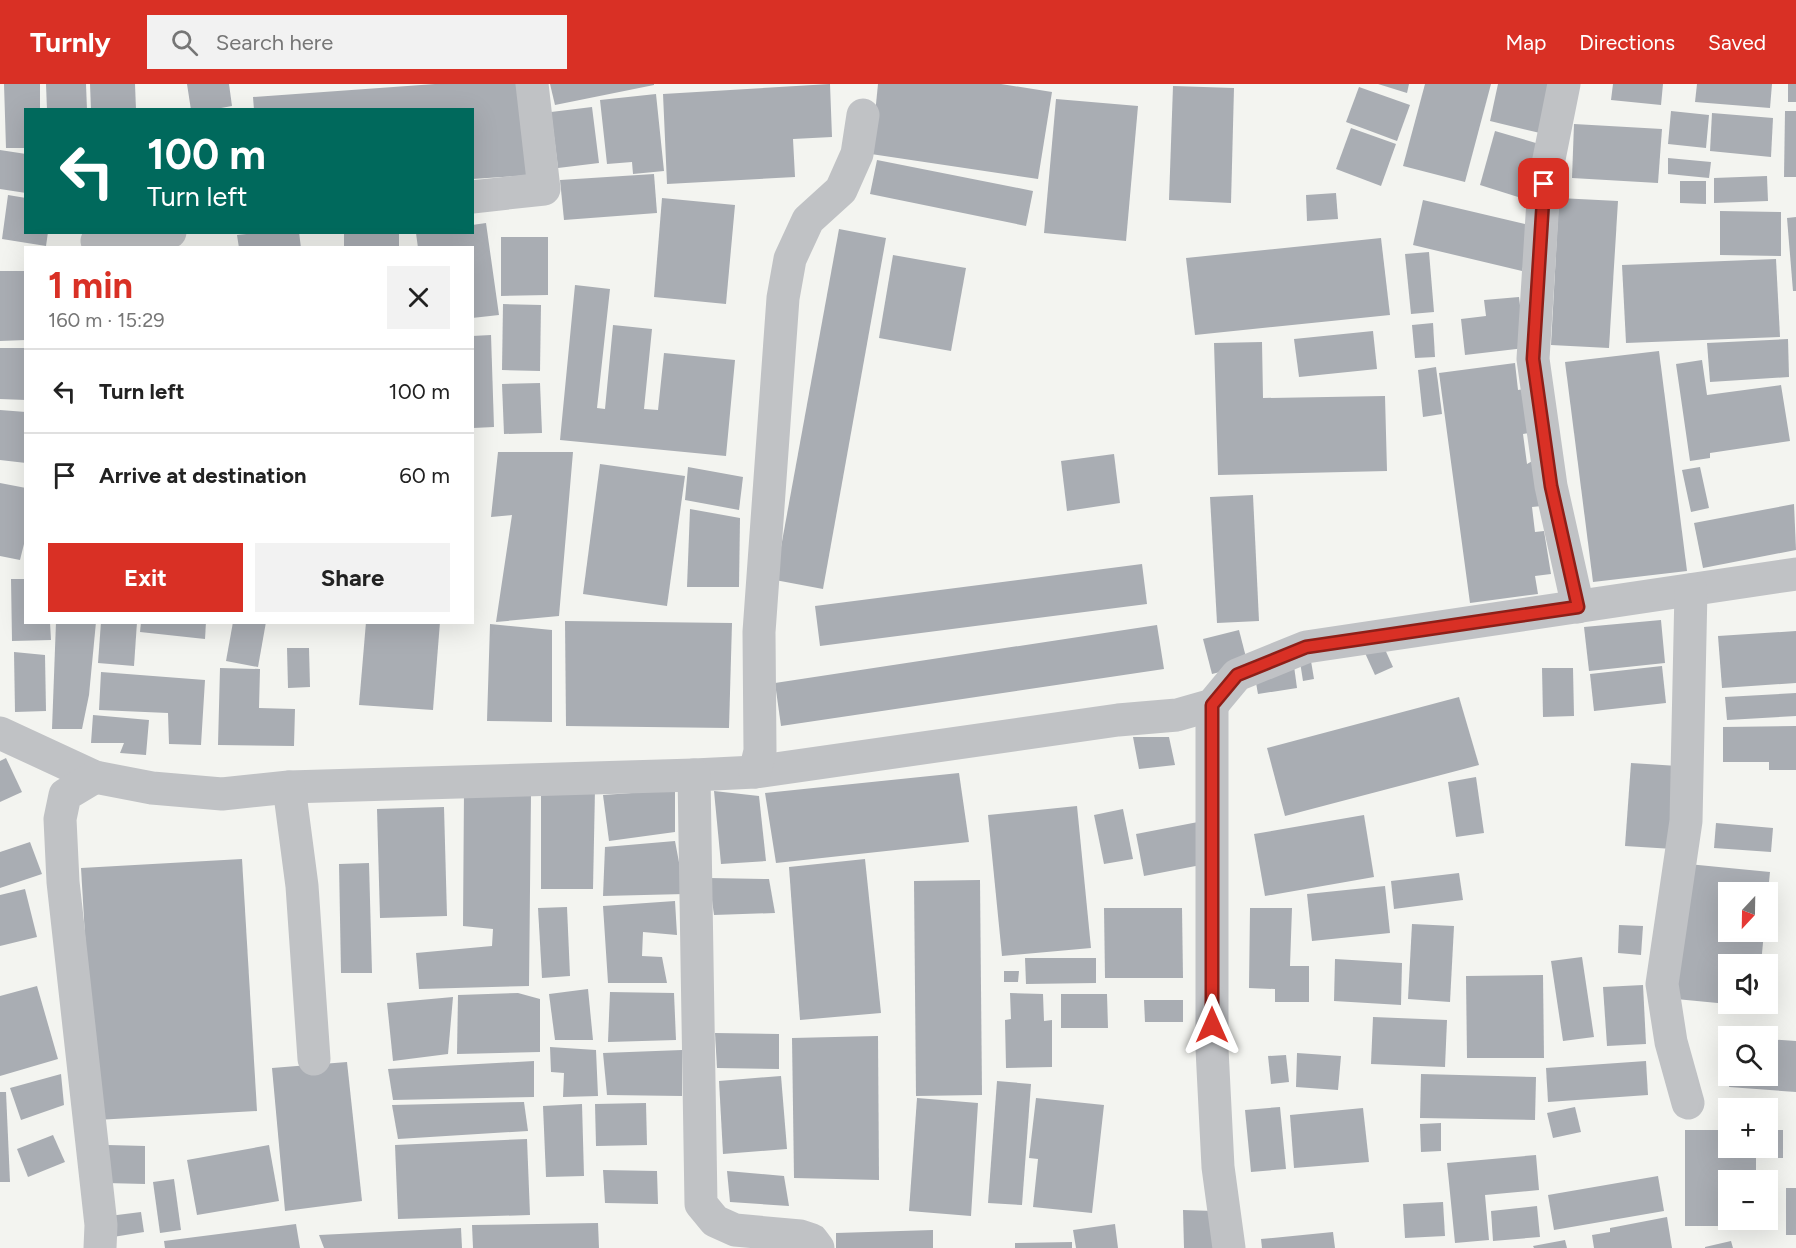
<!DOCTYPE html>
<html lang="en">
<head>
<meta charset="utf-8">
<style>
  body { margin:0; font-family:Figtree,sans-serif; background:#f2f2f2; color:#222; height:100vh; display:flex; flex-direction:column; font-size:22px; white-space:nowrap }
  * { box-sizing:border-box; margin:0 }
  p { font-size:20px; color:#767676 }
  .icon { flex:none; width:33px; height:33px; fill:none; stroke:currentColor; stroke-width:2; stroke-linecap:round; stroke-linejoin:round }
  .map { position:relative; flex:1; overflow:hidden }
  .side { position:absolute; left:24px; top:162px; width:450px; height:378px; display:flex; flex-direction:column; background:#fff; border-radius:0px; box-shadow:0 6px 24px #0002 }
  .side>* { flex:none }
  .guide { position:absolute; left:24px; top:24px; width:450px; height:126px; border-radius:0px; box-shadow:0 6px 24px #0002; background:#00695c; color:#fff; overflow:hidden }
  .needle { width:39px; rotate:202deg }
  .fabs { position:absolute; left:1718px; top:798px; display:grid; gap:12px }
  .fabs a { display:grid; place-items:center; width:60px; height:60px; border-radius:0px; background:#fff; box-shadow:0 6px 24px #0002; font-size:30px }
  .pin { position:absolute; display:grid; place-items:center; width:51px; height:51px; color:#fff; margin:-26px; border-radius:12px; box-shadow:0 3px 9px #0006 }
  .me { position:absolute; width:66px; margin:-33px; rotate:0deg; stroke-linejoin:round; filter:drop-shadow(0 0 4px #0008) }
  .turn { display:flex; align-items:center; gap:21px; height:126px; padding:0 24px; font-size:27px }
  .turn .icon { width:78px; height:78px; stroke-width:2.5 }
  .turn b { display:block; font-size:42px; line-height:51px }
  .round { display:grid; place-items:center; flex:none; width:63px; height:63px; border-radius:0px; background:#f2f2f2 }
  .headline { display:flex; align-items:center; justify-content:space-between; height:102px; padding:0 24px }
  h1 { font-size:36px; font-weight:700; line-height:45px; color:#d93025 }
  .primary-button { display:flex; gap:12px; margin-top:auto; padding:12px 24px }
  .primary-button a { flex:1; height:69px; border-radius:0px; background:#d93025; color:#fff; font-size:24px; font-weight:700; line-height:69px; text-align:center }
  .primary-button a+a { background:#f2f2f2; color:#222 }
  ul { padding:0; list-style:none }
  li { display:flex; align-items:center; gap:18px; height:84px; padding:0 24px; border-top:2px solid #e0e0e0 }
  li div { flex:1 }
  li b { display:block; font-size:22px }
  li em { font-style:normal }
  header { display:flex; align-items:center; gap:36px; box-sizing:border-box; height:84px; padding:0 30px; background:#d93025; color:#fff }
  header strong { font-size:28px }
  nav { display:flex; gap:33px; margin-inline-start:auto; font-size:21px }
  .search { width:420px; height:54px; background:#f2f2f2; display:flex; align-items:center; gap:15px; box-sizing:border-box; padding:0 21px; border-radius:0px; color:#767676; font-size:22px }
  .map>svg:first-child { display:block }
  .building { fill:#a9adb3 }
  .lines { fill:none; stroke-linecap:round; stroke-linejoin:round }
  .minor { stroke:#c0c2c5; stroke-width:33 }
  .route-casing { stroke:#8d1f18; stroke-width:15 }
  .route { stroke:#d93025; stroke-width:10 }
</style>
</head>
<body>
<header>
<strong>Turnly</strong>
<div class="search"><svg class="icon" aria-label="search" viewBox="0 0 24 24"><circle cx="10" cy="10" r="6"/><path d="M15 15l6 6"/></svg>Search here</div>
<nav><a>Map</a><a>Directions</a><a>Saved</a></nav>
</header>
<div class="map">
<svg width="1796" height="1164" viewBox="0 0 1796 1164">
  <rect width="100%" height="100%" fill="#f3f4f0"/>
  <g class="building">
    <polygon points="4,0 40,0 40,26 26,26 26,64 6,64"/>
    <polygon points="46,0 86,0 87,26 47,26"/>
    <polygon points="90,0 135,0 136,26 91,26"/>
    <polygon points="187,0 229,0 232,22 210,26 191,26"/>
    <polygon points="435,0 525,0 532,91 472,95 472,26 254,26 253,13"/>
    <polygon points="550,0 654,0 654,1 555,21"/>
    <polygon points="830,0 832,53 793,55 795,93 667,100 663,10"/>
    <polygon points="878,0 1001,0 1052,8 1038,95 871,70"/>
    <polygon points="1378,0 1409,0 1407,9"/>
    <polygon points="1425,0 1491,0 1465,98 1403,82"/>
    <polygon points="1498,0 1552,0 1540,49 1490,37"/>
    <polygon points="1613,0 1663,0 1661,21 1611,16"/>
    <polygon points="1697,0 1772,0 1770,24 1695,18"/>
    <rect x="1788" y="0" width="8" height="18"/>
    <polygon points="1173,2 1234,4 1231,119 1169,116"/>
    <polygon points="1359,3 1410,21 1397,57 1346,38"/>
    <polygon points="656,10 664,87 633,90 632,78 607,80 600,16"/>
    <polygon points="1056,15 1138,22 1126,157 1044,149"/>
    <polygon points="592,23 599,79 558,84 551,28"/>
    <polygon points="1671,27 1709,31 1706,64 1668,60"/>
    <polygon points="1785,27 1796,27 1796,93 1784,93"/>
    <polygon points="1712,29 1773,34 1771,73 1710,67"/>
    <polygon points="1574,40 1662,45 1658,99 1572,94"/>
    <polygon points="1351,44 1396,60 1381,102 1336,85"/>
    <polygon points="1495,47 1546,62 1531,117 1480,101"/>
    <polygon points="0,66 26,70 26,109 0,105"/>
    <polygon points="1668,74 1711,78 1709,94 1668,90"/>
    <polygon points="877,76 1033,107 1026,142 870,110"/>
    <polygon points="654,90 657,129 564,136 560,96"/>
    <polygon points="1767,92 1768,117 1714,119 1714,94"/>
    <polygon points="1680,97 1706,97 1706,120 1680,119"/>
    <polygon points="1336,109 1338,135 1307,137 1306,111"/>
    <polygon points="8,111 26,114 26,148 48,148 46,162 2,155"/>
    <polygon points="662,114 735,121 726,220 654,213"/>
    <polygon points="1559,114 1618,117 1609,264 1551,261"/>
    <polygon points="1423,116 1533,142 1522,187 1413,161"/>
    <polygon points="1720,127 1781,128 1781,172 1720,171"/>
    <polygon points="1796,133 1796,207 1793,207 1787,134"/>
    <polygon points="486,139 499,231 472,234 472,164 418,164 416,149 472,148 472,141"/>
    <polygon points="839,145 886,154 823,505 775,496"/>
    <polygon points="264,148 299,148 301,164 239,164 237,151"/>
    <rect x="344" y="148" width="55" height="16"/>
    <polygon points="501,153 548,153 548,211 501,212"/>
    <polygon points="1381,154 1390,231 1195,251 1186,174"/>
    <polygon points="1429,168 1434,228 1411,230 1405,170"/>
    <polygon points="893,171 966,184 951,267 879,254"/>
    <polygon points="1776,175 1780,253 1626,259 1622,181"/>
    <polygon points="0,187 26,187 26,256 0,257"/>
    <polygon points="575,201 610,205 597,324 605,325 613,241 652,245 644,325 658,326 664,269 735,276 726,372 560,356"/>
    <polygon points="1519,213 1525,264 1465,271 1461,235 1486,232 1484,216"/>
    <polygon points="503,220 541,221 540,287 502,286"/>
    <polygon points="1433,239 1435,273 1415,274 1412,241"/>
    <polygon points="1373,247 1377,285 1299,293 1294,255"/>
    <polygon points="491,251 494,343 473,344 472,252"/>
    <polygon points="1788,255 1789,293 1710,298 1707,259"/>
    <polygon points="1262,258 1263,314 1385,312 1387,387 1218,391 1214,259"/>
    <polygon points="0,264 26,264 26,316 0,315"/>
    <polygon points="1659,267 1687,487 1593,498 1565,278"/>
    <polygon points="1702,276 1707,311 1781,301 1790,357 1710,369 1710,374 1690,377 1676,280"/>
    <polygon points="1515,279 1518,306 1532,304 1538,348 1523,350 1527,380 1536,375 1542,422 1532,423 1535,448 1544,447 1551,490 1535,492 1538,510 1470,519 1439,289"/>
    <polygon points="1436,283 1442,330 1423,333 1418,286"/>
    <polygon points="540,299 542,349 504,350 502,300"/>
    <polygon points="0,326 26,328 26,379 0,376"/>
    <polygon points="498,368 573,368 559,532 496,538 512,431 491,433"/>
    <polygon points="1114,370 1120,419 1067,427 1061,377"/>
    <polygon points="600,380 685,392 667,522 583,510"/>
    <polygon points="688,383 743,393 739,426 685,416"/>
    <polygon points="1700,383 1709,424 1691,428 1682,386"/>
    <polygon points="0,399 26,404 26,452 20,476 0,472"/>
    <polygon points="1253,411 1259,537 1217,539 1210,413"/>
    <polygon points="1794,420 1796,466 1703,484 1694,439"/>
    <polygon points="690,425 740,434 739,503 687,503"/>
    <polygon points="1142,480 1147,520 820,562 815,522"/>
    <polygon points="11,495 26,495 26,538 50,538 51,556 12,557"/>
    <polygon points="1661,536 1665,579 1589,587 1584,543"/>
    <polygon points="565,537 732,539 729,644 566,642"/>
    <polygon points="56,538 96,538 89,611 82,645 52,645"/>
    <polygon points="101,538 137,538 134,582 98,579"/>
    <polygon points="141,538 206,538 205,555 140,548"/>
    <polygon points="233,538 266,538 258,583 226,577"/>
    <polygon points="366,538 440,538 433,626 359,621"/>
    <polygon points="490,540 552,546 552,638 487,637"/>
    <polygon points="1157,541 1164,585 781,642 775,599"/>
    <polygon points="1239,546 1248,581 1212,590 1203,555"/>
    <polygon points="1796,547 1796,599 1722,604 1718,552"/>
    <polygon points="1383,561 1393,583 1375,591 1365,569"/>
    <polygon points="287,564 309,564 310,603 288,604"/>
    <polygon points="14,568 45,571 46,627 15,628"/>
    <polygon points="1311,577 1314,595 1303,597 1300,578"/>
    <polygon points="1294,582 1297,604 1258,610 1254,588"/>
    <polygon points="1662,582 1666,619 1594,627 1590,590"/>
    <polygon points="220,584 260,585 259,624 295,625 294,662 218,661"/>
    <polygon points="1542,584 1573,584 1574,632 1543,633"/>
    <polygon points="101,588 205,596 201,661 169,660 168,629 99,626"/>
    <polygon points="1796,609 1796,632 1727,636 1725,613"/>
    <polygon points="1459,613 1479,681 1285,732 1267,664"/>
    <polygon points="93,631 149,636 146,671 120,669 124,659 91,659"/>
    <polygon points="1796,642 1796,686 1769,686 1769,678 1723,678 1723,643"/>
    <polygon points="1133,653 1169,653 1175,681 1139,685"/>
    <polygon points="6,674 22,708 0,718 0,677"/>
    <polygon points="1631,679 1678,682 1673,765 1625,762"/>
    <polygon points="959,689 969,758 776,779 765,709"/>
    <polygon points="1476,693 1484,749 1456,753 1448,698"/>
    <polygon points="595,705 593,805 541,805 541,706"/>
    <polygon points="464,706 531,710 529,902 419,905 416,869 492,862 493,845 463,842"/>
    <polygon points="675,706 675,748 609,757 603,711"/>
    <polygon points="714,707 759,712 766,777 721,780"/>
    <polygon points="1077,722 1091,864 1002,872 988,731"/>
    <polygon points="444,723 447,832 380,834 377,725"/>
    <polygon points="1123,725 1133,775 1104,780 1094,731"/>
    <polygon points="1364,731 1374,793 1265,812 1254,750"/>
    <polygon points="1198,738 1206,780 1144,792 1136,750"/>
    <polygon points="1716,739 1773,744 1771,768 1714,764"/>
    <polygon points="675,757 685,810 603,812 605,763"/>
    <polygon points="30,758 42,790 0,804 0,768"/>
    <polygon points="242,775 257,1027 96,1036 81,784"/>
    <polygon points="865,775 881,929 800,936 789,783"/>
    <polygon points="369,779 372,889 341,889 339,780"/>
    <polygon points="1688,780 1770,788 1768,808 1728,808 1728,848 1764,848 1761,880 1728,880 1728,920 1676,915"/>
    <polygon points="1459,789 1463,816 1394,825 1391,797"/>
    <polygon points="709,794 769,795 775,829 714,831"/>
    <polygon points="980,796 982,1011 916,1012 914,797"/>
    <polygon points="1385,802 1390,849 1312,857 1307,810"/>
    <polygon points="25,805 37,853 0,862 0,811"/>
    <polygon points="675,817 677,851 643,848 642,872 662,873 667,899 608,899 603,822"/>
    <polygon points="567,823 570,892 542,894 538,824"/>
    <polygon points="1104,824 1182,824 1183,894 1105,894"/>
    <polygon points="1250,824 1292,824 1290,882 1309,882 1309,918 1275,918 1275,905 1249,904"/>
    <polygon points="1412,840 1454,842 1450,918 1408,915"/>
    <polygon points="1619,841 1643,842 1641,871 1618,869"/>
    <polygon points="1582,873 1594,953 1563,957 1551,877"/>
    <polygon points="1025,874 1096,874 1096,899 1026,900"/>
    <polygon points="1335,875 1402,879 1401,921 1334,917"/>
    <polygon points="1004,887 1019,887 1018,898 1004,898"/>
    <polygon points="1543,891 1544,974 1467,974 1466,892"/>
    <polygon points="1643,901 1646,960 1607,962 1603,903"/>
    <polygon points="37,902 58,975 0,992 0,912"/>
    <polygon points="588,905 593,956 555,956 549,910"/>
    <polygon points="610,908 674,909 676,956 608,958"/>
    <polygon points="518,909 540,915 540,968 457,970 458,911"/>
    <polygon points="1010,909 1043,910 1044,937 1052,936 1052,983 1006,984 1005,936 1011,935"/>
    <polygon points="1061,910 1107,910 1108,944 1061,944"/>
    <polygon points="453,913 448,970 393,977 387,919"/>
    <polygon points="1144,916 1183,916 1183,938 1145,938"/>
    <polygon points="1373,933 1447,936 1445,983 1371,980"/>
    <polygon points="715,949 779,950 779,985 717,984"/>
    <polygon points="878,952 879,1096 794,1094 792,954"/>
    <polygon points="1767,955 1796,957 1796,1008 1729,1003 1730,992 1767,992"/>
    <polygon points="550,963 596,966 598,1012 563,1013 564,989 551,988"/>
    <polygon points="682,966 682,1012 607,1011 603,969"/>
    <polygon points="1297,969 1341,972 1338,1006 1296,1003"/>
    <polygon points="1286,971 1289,998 1271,1000 1268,972"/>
    <polygon points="534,977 534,1013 393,1016 388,985"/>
    <polygon points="1646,977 1648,1011 1548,1018 1546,984"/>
    <polygon points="347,978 362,1117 285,1127 272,984"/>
    <polygon points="61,990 64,1021 21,1036 10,1004"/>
    <polygon points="1421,990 1536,993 1535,1036 1420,1034"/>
    <polygon points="781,992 787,1065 723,1070 719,997"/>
    <polygon points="997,997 1031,1000 1022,1121 988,1119"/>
    <polygon points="0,1008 6,1008 10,1098 0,1098"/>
    <polygon points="917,1014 978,1019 971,1132 909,1127"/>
    <polygon points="1036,1014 1104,1021 1092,1129 1033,1123 1038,1075 1029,1074"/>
    <polygon points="524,1018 528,1047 398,1055 392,1021"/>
    <polygon points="646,1019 647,1061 596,1062 595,1020"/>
    <polygon points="582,1020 584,1092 546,1093 543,1022"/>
    <polygon points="1280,1023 1286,1085 1251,1088 1245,1026"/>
    <polygon points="1575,1023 1581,1048 1553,1054 1547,1029"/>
    <polygon points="1363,1024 1369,1078 1294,1084 1290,1031"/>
    <polygon points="1441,1039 1441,1067 1421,1068 1420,1040"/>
    <polygon points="1685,1046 1728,1046 1728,1064 1767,1064 1767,1046 1783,1046 1783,1074 1756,1074 1756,1096 1728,1096 1728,1136 1756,1136 1756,1142 1685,1142"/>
    <polygon points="53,1051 65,1078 28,1093 17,1065"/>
    <polygon points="527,1055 530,1131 398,1135 395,1061"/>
    <polygon points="108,1061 145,1062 145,1100 106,1099"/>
    <polygon points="269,1061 279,1117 197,1131 187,1076"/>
    <polygon points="1536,1071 1539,1106 1485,1111 1489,1156 1455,1159 1447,1079"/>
    <polygon points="603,1086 657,1087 658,1120 605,1119"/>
    <polygon points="727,1087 784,1092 789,1122 730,1118"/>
    <polygon points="1658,1092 1664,1127 1554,1146 1548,1111"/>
    <polygon points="174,1095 181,1146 160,1149 153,1098"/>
    <rect x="1786" y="1104" width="10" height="47"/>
    <polygon points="1443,1118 1445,1152 1405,1154 1403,1120"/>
    <polygon points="1537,1122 1540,1153 1493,1157 1491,1127"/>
    <polygon points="1183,1126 1214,1127 1214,1164 1184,1164"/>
    <polygon points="141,1128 144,1148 113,1153 109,1132"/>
    <polygon points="1667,1133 1672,1164 1594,1164 1592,1151 1610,1148 1610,1144"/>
    <polygon points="598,1139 599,1164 473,1164 472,1141"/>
    <polygon points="296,1140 300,1164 165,1164 164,1157"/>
    <polygon points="1115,1140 1118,1164 1076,1164 1073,1146"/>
    <polygon points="461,1144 462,1164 324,1164 319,1151"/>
    <polygon points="933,1146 933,1164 836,1164 836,1149"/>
    <polygon points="1333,1148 1335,1164 1262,1164 1261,1155"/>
    <polygon points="1565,1156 1567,1164 1534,1164 1533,1162"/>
    <polygon points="1731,1157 1733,1164 1705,1164 1705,1163"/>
    <polygon points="1072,1158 1072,1164 1015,1164 1015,1159"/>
  </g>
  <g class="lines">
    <g class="minor">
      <polyline points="1564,0 1544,100 1533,275 1551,402 1578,523"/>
      <polyline points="472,113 544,105 532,0"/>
      <polyline points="97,157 170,148"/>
      <polyline points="1212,621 1212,965 1218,1083 1229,1164"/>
      <polyline points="0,649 95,693 152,704 222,710 289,703 694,691 755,688 1118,636 1177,631 1212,621 1237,591 1306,563 1796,490"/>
      <polyline points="755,688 760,667 759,548 783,214 790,175 808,136 841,106 857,70 863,31"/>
      <polyline points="694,691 701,1120 715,1137 735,1146 800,1152 812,1156 818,1164"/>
      <polyline points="95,693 65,711 60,735 63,798 101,1141 100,1164"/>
      <polyline points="289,703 302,802 314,975"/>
      <polyline points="1688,1019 1671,958 1662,900 1686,737 1691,506"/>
    </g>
  </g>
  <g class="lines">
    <defs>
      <polyline id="route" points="1212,941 1212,621 1237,591 1306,563 1578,523 1551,402 1533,275 1544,100"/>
    </defs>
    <use href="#route" class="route-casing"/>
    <use href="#route" class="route"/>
  </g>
</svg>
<div class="fabs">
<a><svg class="needle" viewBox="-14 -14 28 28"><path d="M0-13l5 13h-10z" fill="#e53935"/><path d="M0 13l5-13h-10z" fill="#767676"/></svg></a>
<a><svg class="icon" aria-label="sound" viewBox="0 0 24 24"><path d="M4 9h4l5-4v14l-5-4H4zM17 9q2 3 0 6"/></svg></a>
<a><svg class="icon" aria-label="search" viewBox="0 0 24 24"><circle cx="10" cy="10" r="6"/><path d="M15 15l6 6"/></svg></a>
<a>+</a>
<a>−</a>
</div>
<div class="pin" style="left:1544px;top:100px;background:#d93025"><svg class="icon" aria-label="arrive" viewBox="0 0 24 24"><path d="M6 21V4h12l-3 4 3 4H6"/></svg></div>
<svg class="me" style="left:1212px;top:941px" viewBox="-20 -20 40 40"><path d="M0-17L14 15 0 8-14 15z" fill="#d93025" stroke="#fff" stroke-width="4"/></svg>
<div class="guide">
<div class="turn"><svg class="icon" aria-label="left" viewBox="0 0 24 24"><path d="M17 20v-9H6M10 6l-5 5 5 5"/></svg><div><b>100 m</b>Turn left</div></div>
</div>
<section class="side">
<div class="headline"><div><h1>1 min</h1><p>160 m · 15:29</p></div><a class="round"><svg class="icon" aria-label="close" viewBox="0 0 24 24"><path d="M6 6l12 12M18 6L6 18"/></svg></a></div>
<ul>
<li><svg class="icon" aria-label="left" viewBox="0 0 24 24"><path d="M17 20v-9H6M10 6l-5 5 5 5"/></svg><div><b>Turn left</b></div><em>100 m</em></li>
<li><svg class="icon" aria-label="arrive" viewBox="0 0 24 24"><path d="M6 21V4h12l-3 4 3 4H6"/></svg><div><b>Arrive at destination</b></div><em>60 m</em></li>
</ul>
<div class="primary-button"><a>Exit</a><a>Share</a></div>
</section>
</div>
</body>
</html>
